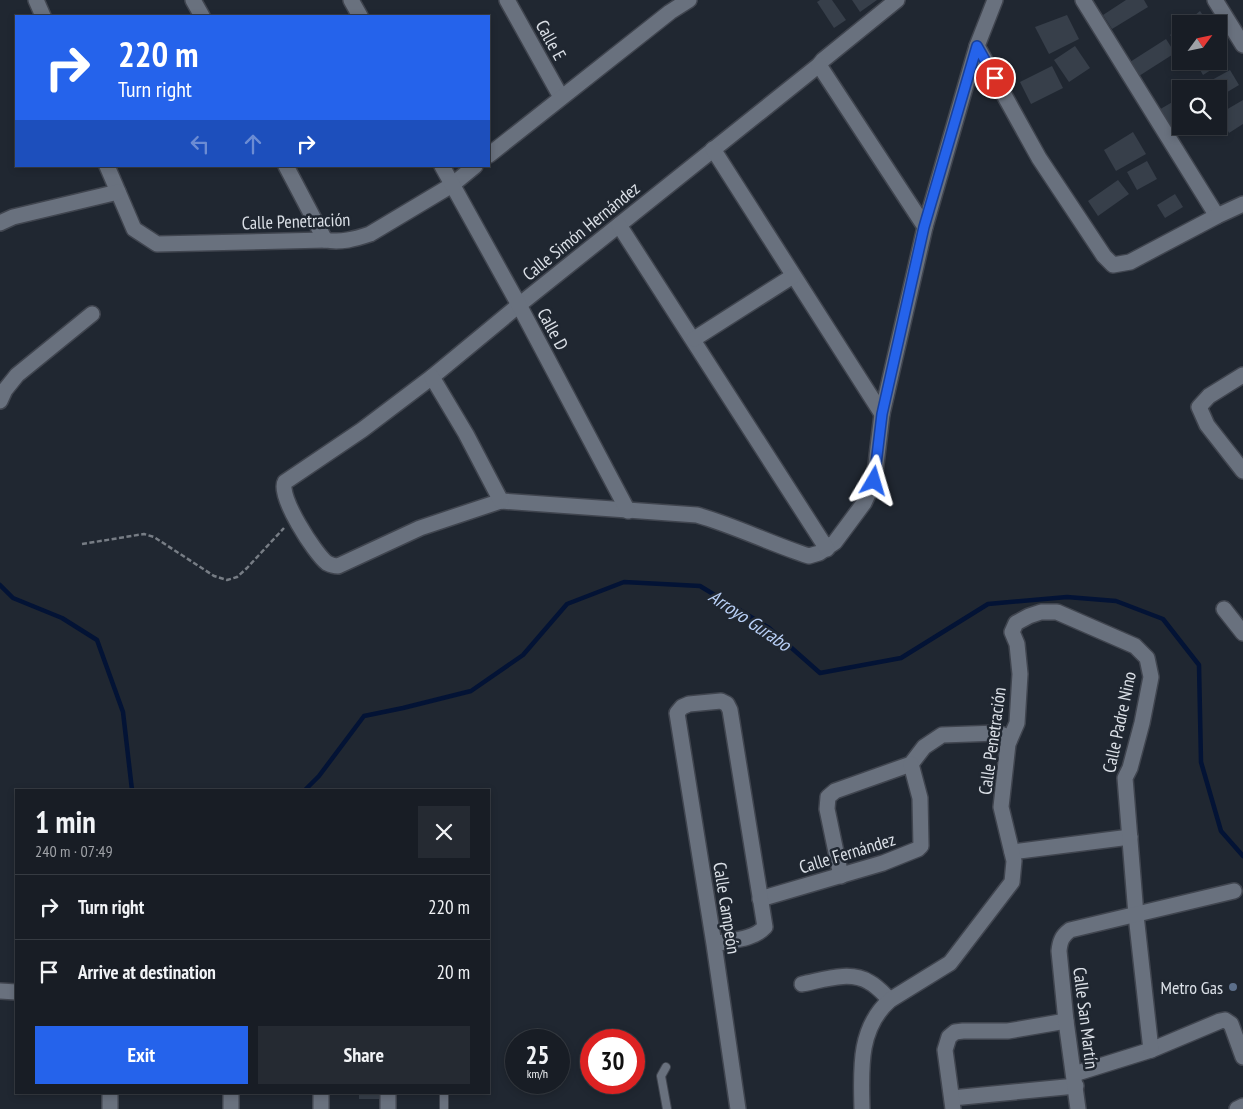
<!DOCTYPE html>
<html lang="en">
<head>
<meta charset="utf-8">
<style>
  body { margin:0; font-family:"PT Sans Narrow",sans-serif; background:#252a32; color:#f1f3f6; height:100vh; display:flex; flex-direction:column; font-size:19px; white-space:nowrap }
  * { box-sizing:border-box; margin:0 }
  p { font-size:16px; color:#9fa2a7 }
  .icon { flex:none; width:28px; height:28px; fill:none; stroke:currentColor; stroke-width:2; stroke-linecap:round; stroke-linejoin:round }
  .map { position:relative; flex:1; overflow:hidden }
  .details { position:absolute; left:15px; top:789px; width:475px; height:305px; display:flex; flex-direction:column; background:#181d25; border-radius:0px; box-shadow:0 2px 8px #0003,0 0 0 1px #363b42 }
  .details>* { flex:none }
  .guide { position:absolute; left:15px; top:15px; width:475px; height:152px; border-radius:0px; box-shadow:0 2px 8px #0003,0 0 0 1px #363b42; background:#2563eb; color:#fff; overflow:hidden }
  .needle { width:32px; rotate:57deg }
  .controls { position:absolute; left:1172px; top:15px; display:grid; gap:10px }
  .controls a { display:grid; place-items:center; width:55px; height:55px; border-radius:0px; background:#181d25; box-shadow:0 2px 8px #0003,0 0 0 1px #363b42; font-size:25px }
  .speed { position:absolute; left:505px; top:1029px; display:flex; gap:10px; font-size:25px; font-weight:700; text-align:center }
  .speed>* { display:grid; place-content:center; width:65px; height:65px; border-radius:50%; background:#181d25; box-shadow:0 2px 8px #0003,0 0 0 1px #363b42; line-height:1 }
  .speed small { font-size:12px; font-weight:400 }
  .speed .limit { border:8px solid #d22; background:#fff; color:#111 }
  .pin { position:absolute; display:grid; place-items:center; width:42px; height:42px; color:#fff; margin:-21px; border:2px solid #fff; border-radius:50%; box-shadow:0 1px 5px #0007 }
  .me { position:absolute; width:55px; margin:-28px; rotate:7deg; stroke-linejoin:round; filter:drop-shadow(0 0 4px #0008) }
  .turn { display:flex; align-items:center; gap:18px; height:105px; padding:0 20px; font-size:22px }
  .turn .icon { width:65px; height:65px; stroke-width:2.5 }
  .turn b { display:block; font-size:35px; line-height:42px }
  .lanes { display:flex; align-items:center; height:48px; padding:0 20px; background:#0003; justify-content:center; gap:25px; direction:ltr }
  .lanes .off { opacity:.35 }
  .round { display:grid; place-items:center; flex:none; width:52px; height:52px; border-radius:0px; background:#252a32 }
  .summary { display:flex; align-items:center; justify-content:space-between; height:85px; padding:0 20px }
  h1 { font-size:30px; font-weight:600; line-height:38px }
  .button { display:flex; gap:10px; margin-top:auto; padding:10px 20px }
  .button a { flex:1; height:58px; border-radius:0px; background:#2563eb; color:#fff; font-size:20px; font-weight:600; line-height:58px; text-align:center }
  .button a+a { background:#252a32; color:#f1f3f6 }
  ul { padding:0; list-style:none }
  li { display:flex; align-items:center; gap:15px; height:65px; padding:0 20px; border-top:1px solid #363b42 }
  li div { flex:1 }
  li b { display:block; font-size:19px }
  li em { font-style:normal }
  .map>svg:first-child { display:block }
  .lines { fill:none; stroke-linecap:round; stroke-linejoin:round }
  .stream { stroke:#031335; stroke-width:4.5 }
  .building { fill:#373f4a }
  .lane-casing { stroke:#40454f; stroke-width:10 }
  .street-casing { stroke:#40454f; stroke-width:18 }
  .path { stroke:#777d85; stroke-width:2.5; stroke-dasharray:5 2.5; stroke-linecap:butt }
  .lane { stroke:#69717e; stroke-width:8 }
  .street { stroke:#69717e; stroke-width:15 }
  .route-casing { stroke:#184099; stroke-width:12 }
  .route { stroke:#2563eb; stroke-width:9 }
  .service-dot { fill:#5c6f8a; stroke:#202731; stroke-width:2 }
  .labels { text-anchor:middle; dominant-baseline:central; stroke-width:5; stroke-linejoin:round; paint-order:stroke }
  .street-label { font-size:18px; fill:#dbe0e7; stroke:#202731 }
  .poi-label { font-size:18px; fill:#dbe0e7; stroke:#202731; text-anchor:end }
  .water-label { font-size:19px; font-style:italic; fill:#b9d0f7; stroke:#202731 }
</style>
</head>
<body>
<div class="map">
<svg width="1243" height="1109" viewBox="0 0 1243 1109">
  <rect width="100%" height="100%" fill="#202731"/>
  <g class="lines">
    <g class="stream">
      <polyline points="0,585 13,598 62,618 97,640 123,712 132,790"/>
      <polyline points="305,790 319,776 364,716 403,708 471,691 523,655 567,604 624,582 700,586 769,628 820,673 901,658 988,604 1067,597 1116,601 1163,619 1199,665 1201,762 1221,831 1243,856"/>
    </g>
  </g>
  <g class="building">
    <polygon points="820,0 832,0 846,20 834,28 817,2"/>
    <polygon points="852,0 877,0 860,12"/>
    <polygon points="1126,0 1144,0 1148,7 1112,29 1103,15"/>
    <polygon points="1200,11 1209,24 1184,24"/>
    <polygon points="1067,15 1079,39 1049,54 1035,27"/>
    <polygon points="1181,26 1181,49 1170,35"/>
    <polygon points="1166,39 1175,53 1139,76 1130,62"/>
    <polygon points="1075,46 1090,68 1069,82 1054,60"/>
    <polygon points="1219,51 1225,61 1203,75 1195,61 1219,61"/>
    <polygon points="1052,66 1063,88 1031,104 1020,82"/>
    <polygon points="1230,70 1239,85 1219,97 1219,89 1203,89 1201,86"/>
    <polygon points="1181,97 1181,126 1192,126 1173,138 1157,111"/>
    <polygon points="1243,100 1243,124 1229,133 1219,114"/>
    <polygon points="1133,132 1146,154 1116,171 1104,150"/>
    <polygon points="1147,161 1157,179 1137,190 1127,172"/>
    <polygon points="1118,180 1129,194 1098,216 1088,201"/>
    <polygon points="1175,194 1183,207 1165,218 1157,205"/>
    <rect x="359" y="1092" width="21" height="7"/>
  </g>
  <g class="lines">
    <defs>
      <g id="lane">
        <polyline points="666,1067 661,1076 667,1109"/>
        <polyline points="444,1092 444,1109"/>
      </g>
      <g id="street">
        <polyline points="36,0 43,16"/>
        <polyline points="193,0 202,16"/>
        <polyline points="351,0 360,16"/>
        <polyline points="507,0 561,97"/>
        <path d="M897,0L823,60L819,65L519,305L432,377L362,430L285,482C277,495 315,554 327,563C331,565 334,566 338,566L420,528L501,501L697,515C736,526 771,544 809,556L819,553L835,542L864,503L874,481L882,414L925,227L977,46L995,0"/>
        <polyline points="1083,0 1217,216"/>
        <polyline points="1215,0 1243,45"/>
        <polyline points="977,46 1039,158 1104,256 1113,265 1130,262 1217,216 1243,204"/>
        <polyline points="819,65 925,227"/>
        <polyline points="713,149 882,414"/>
        <polyline points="489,155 670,12 689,0"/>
        <path d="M107,166L134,229L157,244L325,240C341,243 355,239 370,234L452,185L475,166"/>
        <polyline points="286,166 325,240"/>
        <polyline points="442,166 519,305 628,511"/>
        <polyline points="0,223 13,217 118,192"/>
        <polyline points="619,225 827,549"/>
        <polyline points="694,339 793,276"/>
        <polyline points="1243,375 1209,396 1199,407 1207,425 1243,471"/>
        <polyline points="432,377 466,434 501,501"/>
        <polyline points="0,401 5,390 17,375 92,314"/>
        <polyline points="1224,609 1243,633"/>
        <polyline points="1012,852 1130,837"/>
        <polyline points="841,876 827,809 828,797 835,791 911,764 924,747 942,735 998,733 1010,738"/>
        <polyline points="760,899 883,863 918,849 921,846 920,798 911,764"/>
        <path d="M714,944C731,940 753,940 765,927L730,710L727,704L721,701L689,704L682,707L677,713L714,944L738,1109"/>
        <path d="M802,984C823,980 850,970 869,982C877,986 883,993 890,1000"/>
        <polyline points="0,991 16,992"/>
        <polyline points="1074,1074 1151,1050 1220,1021 1225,1020 1231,1024 1243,1057"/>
        <polyline points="110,1092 110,1109"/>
        <polyline points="952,1098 1076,1086"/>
        <polyline points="231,1109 231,1092"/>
        <polyline points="321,1109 321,1092"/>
        <polyline points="388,1109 388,1092"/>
        <path d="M862,1109C861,1070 858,1028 890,1000L950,963L1012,882L1014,861L1001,807L1008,744L1017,723L1020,674L1017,644L1012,632L1016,623L1029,616L1041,612H1057L1135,646L1147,658L1151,677L1142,723L1130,768L1125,778L1136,915L1151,1050"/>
        <polyline points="953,1109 945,1050 949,1037 955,1032 963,1031 1008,1031 1066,1021"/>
        <path d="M1078,1109L1066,1021L1059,951C1060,941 1062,936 1070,930L1234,891"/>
        <polyline points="1237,1109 1243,1106"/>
      </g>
    </defs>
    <use href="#lane" class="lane-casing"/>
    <use href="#street" class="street-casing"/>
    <polyline class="path" points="82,544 144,534 154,537 214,576 227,580 237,577 247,568 284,528"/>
    <use href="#lane" class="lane"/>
    <use href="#street" class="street"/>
  </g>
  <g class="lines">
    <defs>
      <polyline id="route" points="874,481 882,414 924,227 977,46 995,78"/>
    </defs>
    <use href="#route" class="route-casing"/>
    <use href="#route" class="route"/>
  </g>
  <circle class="service-dot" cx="1233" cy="987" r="5"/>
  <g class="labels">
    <g class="street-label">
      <text transform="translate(551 40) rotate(61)">Calle E</text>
      <text transform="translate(296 221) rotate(-2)">Calle Penetración</text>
      <text transform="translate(581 231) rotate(-39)">Calle Simón Hernández</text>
      <text transform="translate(553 329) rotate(62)">Calle D</text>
      <text transform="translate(1119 722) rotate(-78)">Calle Padre Nino</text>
      <text transform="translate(992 741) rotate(-82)">Calle Penetración</text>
      <text transform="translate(847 853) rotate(-17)">Calle Fernández</text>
      <text transform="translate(727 908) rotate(81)">Calle Campeón</text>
      <text transform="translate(1086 1018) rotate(83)">Calle San Martín</text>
    </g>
    <g class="poi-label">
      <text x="1223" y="987">Metro Gas</text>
    </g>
    <g class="water-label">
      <text transform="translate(750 620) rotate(34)">Arroyo Gurabo</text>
    </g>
  </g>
</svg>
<div class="controls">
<a><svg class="needle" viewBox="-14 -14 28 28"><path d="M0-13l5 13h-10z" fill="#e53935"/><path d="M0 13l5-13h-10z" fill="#9fa2a7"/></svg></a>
<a><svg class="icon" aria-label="search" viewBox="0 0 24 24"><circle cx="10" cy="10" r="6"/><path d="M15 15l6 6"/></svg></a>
</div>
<div class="speed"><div>25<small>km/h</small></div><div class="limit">30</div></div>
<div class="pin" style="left:995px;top:78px;background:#d93025"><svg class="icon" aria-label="arrive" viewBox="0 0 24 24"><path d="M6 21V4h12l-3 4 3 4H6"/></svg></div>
<svg class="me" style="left:874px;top:481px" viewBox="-20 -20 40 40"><path d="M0-17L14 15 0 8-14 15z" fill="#2563eb" stroke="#fff" stroke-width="4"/></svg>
<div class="guide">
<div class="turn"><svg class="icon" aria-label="right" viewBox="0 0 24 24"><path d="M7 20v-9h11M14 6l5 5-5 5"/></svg><div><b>220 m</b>Turn right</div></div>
<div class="lanes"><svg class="icon off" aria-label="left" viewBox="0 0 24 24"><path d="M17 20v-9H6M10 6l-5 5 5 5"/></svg><svg class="icon off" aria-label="ahead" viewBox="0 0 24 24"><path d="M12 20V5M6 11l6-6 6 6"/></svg><svg class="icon" aria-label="right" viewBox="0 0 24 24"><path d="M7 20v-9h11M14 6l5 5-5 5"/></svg></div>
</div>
<section class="details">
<div class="summary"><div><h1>1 min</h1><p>240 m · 07:49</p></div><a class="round"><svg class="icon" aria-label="close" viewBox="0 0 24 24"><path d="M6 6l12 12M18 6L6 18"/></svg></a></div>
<ul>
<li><svg class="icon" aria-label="right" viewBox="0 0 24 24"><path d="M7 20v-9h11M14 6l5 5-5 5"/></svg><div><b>Turn right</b></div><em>220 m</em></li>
<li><svg class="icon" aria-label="arrive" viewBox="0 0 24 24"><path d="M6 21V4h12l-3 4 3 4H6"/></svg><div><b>Arrive at destination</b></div><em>20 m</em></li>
</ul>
<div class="button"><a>Exit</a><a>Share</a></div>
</section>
</div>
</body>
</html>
